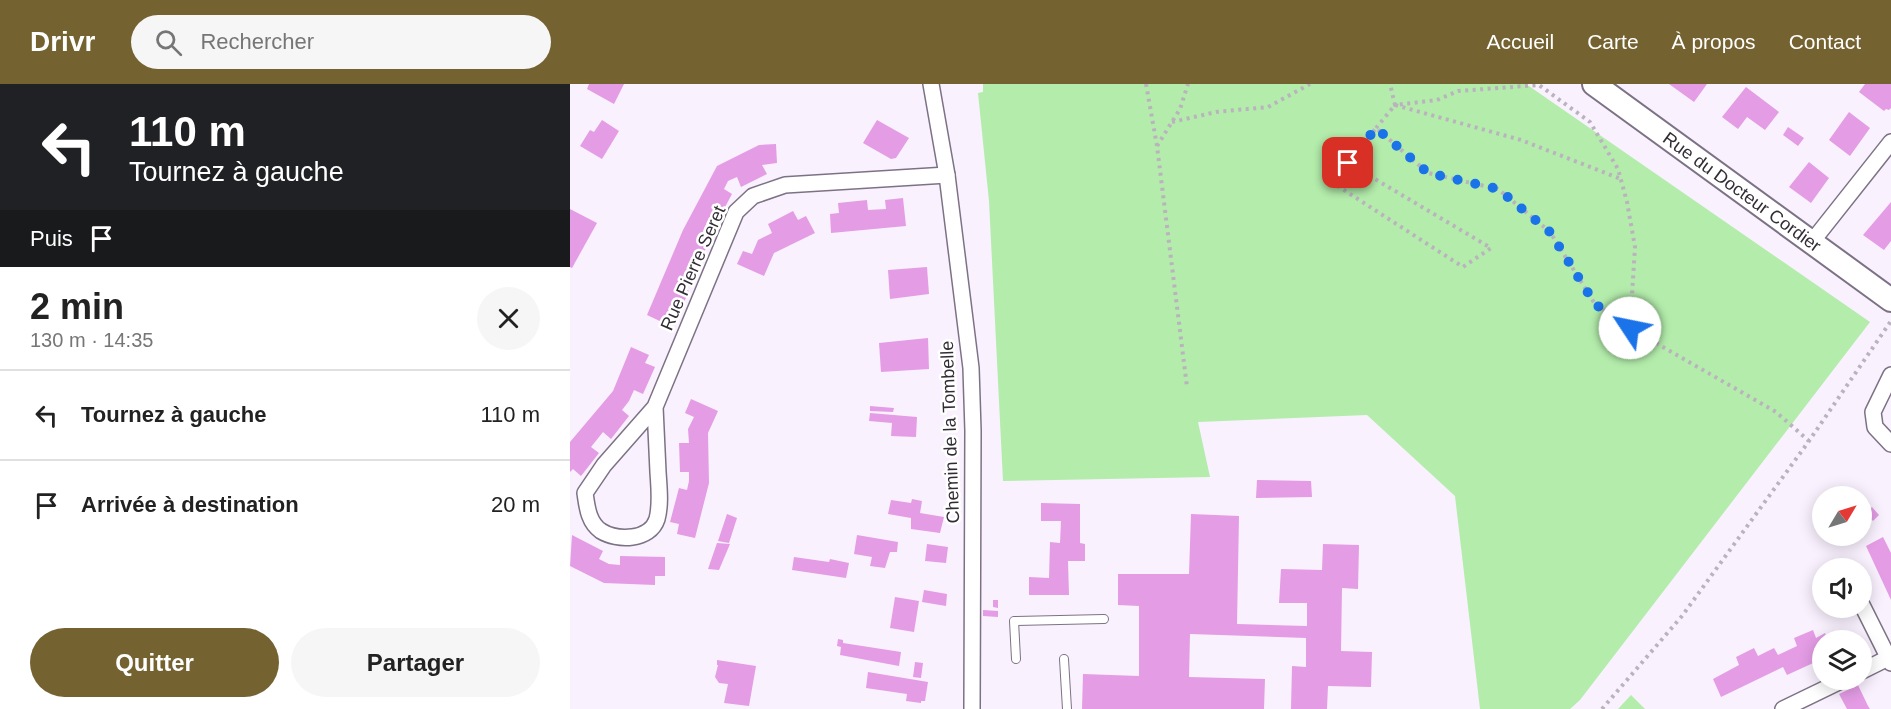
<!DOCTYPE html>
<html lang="fr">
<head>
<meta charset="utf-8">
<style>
  body { margin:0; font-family:Helvetica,sans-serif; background:#f6f6f6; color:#222; height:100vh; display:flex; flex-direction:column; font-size:22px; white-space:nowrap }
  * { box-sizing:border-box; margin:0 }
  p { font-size:20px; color:#767676 }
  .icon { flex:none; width:33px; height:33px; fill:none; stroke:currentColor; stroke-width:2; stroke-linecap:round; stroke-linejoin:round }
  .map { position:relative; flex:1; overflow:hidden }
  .sheet { display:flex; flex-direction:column; background:#fff; width:570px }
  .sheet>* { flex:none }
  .banner { background:#202124; color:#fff; overflow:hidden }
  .needle { width:39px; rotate:52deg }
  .fabs { position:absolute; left:1242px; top:402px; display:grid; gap:12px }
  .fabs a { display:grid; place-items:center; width:60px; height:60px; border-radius:50%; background:#fff; box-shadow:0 3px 15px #0003; font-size:30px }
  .pin { position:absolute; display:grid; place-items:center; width:51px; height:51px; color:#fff; margin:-26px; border-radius:12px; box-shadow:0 3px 9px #0006 }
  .me { position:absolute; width:66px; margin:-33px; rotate:304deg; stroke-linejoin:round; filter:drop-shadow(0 0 4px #0008) }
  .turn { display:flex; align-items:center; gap:21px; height:126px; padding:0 30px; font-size:27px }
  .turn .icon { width:78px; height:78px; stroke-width:2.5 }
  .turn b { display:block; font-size:42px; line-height:51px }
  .then { display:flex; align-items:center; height:57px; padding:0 30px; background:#0003; gap:12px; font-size:22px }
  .round { display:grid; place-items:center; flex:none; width:63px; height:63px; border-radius:32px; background:#f6f6f6 }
  .headline { display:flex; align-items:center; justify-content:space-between; height:102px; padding:0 30px }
  h1 { font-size:36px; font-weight:600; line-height:45px }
  .primary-button { display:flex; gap:12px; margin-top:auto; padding:12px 30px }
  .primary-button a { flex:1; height:69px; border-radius:36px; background:#756231; color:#fff; font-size:24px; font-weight:600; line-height:69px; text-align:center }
  .primary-button a+a { background:#f6f6f6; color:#222 }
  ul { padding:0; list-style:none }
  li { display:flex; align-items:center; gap:18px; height:90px; padding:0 30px; border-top:2px solid #e0e0e0 }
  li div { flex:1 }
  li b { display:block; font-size:22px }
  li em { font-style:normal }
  header { display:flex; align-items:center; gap:36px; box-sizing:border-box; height:84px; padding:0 30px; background:#756231; color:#fff }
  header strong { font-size:28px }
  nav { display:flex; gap:33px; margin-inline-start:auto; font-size:21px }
  .search { width:420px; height:54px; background:#f6f6f6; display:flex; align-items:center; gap:15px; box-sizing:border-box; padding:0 21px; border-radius:33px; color:#767676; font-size:22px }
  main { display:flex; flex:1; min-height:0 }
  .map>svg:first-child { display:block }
  .green { fill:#b3ecab }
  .building { fill:#e49ce5 }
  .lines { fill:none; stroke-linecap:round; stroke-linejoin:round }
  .lane-casing { stroke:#7d7285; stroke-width:10 }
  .street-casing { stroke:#7d7285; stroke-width:18 }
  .secondary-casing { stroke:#7d7285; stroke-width:26 }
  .path { stroke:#bab3be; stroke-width:4; stroke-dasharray:3 4.5; stroke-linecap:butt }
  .lane { stroke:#fff; stroke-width:8 }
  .street { stroke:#fff; stroke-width:15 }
  .secondary { stroke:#fff; stroke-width:22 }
  .route { stroke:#1a73e8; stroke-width:10; stroke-dasharray:0 18 }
  .labels { text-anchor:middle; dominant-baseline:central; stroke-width:5; stroke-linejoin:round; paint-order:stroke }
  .street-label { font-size:18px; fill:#322d35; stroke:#fff }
</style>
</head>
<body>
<header>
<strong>Drivr</strong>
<div class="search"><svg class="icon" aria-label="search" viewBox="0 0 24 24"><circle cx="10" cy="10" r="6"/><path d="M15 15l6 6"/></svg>Rechercher</div>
<nav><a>Accueil</a><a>Carte</a><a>À propos</a><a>Contact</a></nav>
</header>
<main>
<section class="sheet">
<div class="banner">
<div class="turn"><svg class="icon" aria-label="left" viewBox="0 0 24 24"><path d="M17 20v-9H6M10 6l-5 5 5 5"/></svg><div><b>110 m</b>Tournez à gauche</div></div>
<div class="then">Puis<svg class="icon" aria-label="arrive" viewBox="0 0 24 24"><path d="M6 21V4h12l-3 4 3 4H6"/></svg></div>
</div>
<div class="headline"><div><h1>2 min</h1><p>130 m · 14:35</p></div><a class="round"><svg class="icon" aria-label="close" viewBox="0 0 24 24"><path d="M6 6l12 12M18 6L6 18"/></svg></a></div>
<ul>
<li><svg class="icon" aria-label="left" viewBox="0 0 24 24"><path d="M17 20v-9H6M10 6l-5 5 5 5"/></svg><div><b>Tournez à gauche</b></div><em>110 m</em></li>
<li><svg class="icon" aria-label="arrive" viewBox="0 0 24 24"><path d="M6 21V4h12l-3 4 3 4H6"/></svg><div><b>Arrivée à destination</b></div><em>20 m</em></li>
</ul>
<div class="primary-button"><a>Quitter</a><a>Partager</a></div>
</section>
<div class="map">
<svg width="1321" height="625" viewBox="0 0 1321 625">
  <rect width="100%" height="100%" fill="#f9f1fe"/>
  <g class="green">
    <polygon points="413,0 956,0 1300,238 1010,616 1000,625 910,625 885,412 797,331 628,338 640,393 433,397 419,117 408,9 413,8"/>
    <polygon points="1061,611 1075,625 1048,625"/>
  </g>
  <g class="building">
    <polygon points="19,0 54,0 44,20 17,5"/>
    <polygon points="1099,0 1137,0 1124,18"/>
    <polygon points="1295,0 1321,0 1321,24 1319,26 1316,25 1314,27 1289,8"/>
    <polygon points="1176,3 1209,28 1195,46 1177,33 1168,45 1152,33"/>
    <polygon points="1279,28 1300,44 1280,72 1259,56"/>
    <polygon points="32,36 49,47 32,75 10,62 20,46 24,48"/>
    <polygon points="307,36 339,54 326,74 321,75 293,59"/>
    <polygon points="1218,43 1234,54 1228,62 1213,51"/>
    <polygon points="206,60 207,79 192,81 197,90 171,103 167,93 158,97 154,105 162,110 146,140 138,136 130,154 139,157 125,189 117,186 110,203 119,207 107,234 98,230 94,239 77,231 113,146 147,82 189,61"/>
    <polygon points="1239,78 1259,94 1241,119 1219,103"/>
    <polygon points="333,114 336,142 261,149 260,130 269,129 268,119 297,116 298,126 316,125 315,116"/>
    <polygon points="1321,118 1321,157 1314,166 1293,151"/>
    <polygon points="0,125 27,139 2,184 0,183"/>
    <polygon points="223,127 228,136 236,132 245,149 204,169 194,192 167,180 173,167 182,170 188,156 202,149 198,140"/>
    <polygon points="357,183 359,210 320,215 318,186"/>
    <polygon points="358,254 359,285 311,288 309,259"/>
    <polygon points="61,263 79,271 75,279 85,283 73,310 64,306 59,317 52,326 59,332 41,355 33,348 21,363 29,369 11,392 3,385 0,388 0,358 43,307"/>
    <polygon points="121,315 148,327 138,349 139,399 125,454 107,450 109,440 100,438 109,404 117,406 119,397 119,388 110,388 109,359 119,359 118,345 124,333 115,329"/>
    <polygon points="300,322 324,324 323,328 300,327"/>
    <polygon points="300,329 347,333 346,353 321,352 322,339 299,337"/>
    <polygon points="687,396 741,397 742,413 686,414"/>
    <polygon points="342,415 352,417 350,429 374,433 370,449 341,445 341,434 318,430 321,416 341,419"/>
    <polygon points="471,419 510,420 510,459 515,460 515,477 498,477 499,511 459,511 459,493 479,494 480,458 490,459 491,437 471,437"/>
    <polygon points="1302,423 1309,431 1303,437 1295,429"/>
    <polygon points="157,430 167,434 159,459 148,457"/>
    <polygon points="621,430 669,432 667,540 737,542 737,519 709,519 711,485 752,486 753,460 789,461 788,505 772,504 771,567 802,568 801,603 758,602 757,625 721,625 722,582 736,583 736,554 620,550 619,593 695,595 694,625 512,625 513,590 569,592 569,522 548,521 548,490 619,490"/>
    <polygon points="2,451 33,467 29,475 39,480 50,481 50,472 95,473 95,492 85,492 85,501 34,499 0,482"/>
    <polygon points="287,451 328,458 327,468 320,468 315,484 300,482 302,473 284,470"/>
    <polygon points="1313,453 1321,469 1321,516 1296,462"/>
    <polygon points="147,459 160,460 149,486 138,485"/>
    <polygon points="357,460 378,463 376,479 355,477"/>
    <polygon points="224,473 259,478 260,475 279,479 276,494 222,486"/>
    <polygon points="354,506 377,510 376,522 352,518"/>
    <polygon points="325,513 349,517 344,548 320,544"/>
    <polygon points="423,516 428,516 428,524 423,523"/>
    <polygon points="413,526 428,527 428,533 413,532"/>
    <polygon points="1243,546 1246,554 1255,549 1258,556 1252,556 1252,575 1217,591 1213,583 1151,613 1143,595 1169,581 1166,573 1184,564 1188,572 1204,564 1208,571 1227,562 1224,554"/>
    <polygon points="268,555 273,556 273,559 331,568 329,582 270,571 271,563 267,562"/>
    <polygon points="147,576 186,582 179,622 154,619 158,600 149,599 145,593 148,581 147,581"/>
    <polygon points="345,578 353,579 351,594 343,593"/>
    <polygon points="298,588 358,598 355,617 351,617 351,619 336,617 337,610 296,604"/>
    <polygon points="1288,601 1298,622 1300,625 1277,625 1269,610"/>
  </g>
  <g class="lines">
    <defs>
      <g id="lane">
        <polyline points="446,575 444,537 534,535"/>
        <polyline points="494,575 497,625"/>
      </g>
      <g id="street">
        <polyline points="361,0 377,91 401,284 403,347 402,625"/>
        <polyline points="1241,159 1321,58"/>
        <polyline points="1321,291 1303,328 1305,343 1321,360"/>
        <path d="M85,323C86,345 87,366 88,388C89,404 91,420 87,435C80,457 47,457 31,447C18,438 17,422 15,409L34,381L85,323L166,128L183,112L215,101L377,91"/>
        <polyline points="1292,521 1321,579"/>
        <polyline points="1292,587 1318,574"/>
        <polyline points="1213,625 1273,596"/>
      </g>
      <polyline id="secondary" points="1024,0 1321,216"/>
    </defs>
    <use href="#lane" class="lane-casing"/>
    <use href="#street" class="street-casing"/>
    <use href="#secondary" class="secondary-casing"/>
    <g class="path">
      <polyline points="576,0 587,62 617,303"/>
      <polyline points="602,38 646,28 698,23 740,0"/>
      <polyline points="806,44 825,21 951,56 1051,95"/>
      <polyline points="587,62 610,25 618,0"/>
      <polyline points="778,79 763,99 893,183 921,164 778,79 806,44 858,89 928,105 980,148 1025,220 1060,244 1065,163 1057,118 1048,85 1020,38 969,1 888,7 867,16 825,21 820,0"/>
      <polyline points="1060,244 1206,328 1239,357"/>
      <polyline points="1032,625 1112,532 1239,357 1321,237"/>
    </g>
    <use href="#lane" class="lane"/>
    <use href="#street" class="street"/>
    <use href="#secondary" class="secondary"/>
  </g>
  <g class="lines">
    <polyline class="route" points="778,79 806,44 858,89 928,105 980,148 1025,220 1060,244"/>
  </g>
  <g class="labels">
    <g class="street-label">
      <text transform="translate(1172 108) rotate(36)">Rue du Docteur Cordier</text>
      <text transform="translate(123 184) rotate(-66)">Rue Pierre Seret</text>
      <text transform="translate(380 348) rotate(-92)">Chemin de la Tombelle</text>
    </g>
  </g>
</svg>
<div class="fabs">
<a><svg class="needle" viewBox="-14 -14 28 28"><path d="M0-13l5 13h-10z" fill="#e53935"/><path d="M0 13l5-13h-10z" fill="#767676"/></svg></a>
<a><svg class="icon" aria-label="sound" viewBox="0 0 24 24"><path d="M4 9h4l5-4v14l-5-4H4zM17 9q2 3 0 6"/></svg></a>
<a><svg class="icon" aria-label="layers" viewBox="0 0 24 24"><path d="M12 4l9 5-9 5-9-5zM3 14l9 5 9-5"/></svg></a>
</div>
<div class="pin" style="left:778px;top:79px;background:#d93025"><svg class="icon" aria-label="arrive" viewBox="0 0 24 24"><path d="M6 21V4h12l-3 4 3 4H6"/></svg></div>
<svg class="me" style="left:1060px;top:244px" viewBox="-20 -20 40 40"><circle r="19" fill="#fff"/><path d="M0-13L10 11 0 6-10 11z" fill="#1a73e8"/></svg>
</div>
</main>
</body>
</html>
